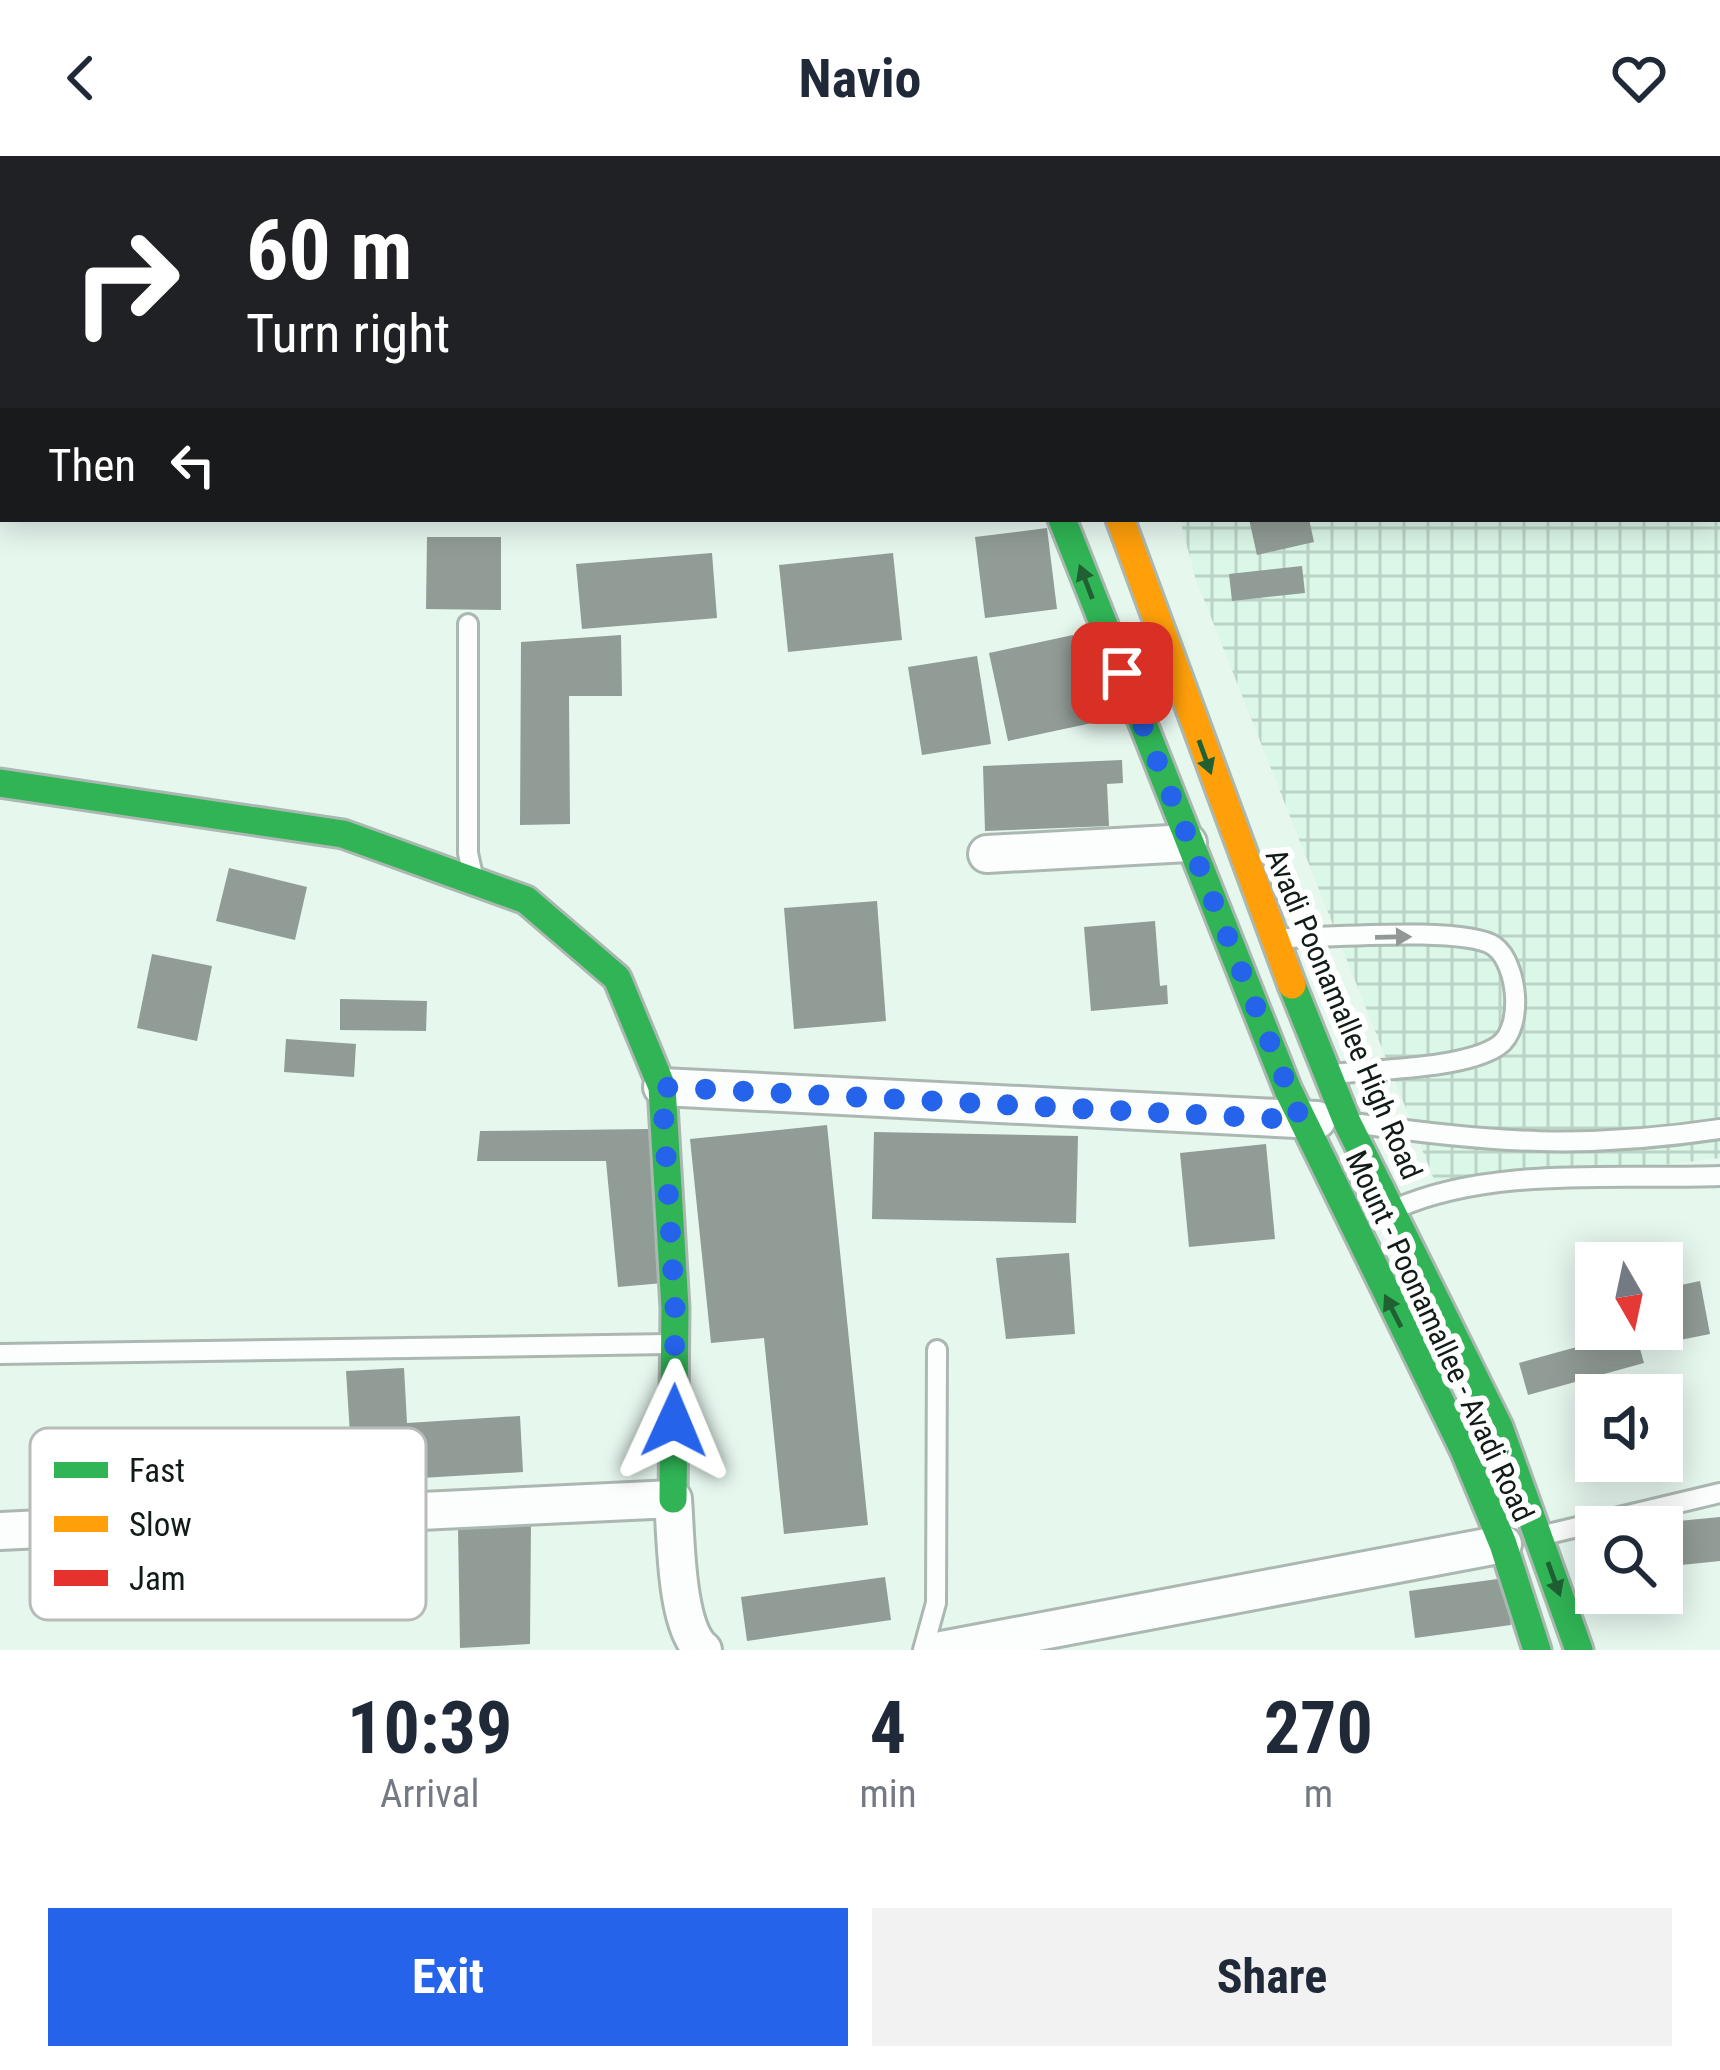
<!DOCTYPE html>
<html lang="en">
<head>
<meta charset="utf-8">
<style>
  body { margin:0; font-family:"Roboto Condensed",sans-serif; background:#f2f2f3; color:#1f2937; height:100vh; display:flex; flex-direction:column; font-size:45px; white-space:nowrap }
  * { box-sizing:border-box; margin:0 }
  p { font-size:39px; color:#747a83 }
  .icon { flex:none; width:66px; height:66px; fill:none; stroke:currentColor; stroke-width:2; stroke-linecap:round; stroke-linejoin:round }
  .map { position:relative; height:1494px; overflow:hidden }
  .panel { display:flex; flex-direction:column; background:#fff; flex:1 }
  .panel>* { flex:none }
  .hud { position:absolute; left:0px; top:0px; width:1722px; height:366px; box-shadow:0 6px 30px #0003; background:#202124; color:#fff; overflow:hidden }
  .needle { width:78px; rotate:171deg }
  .buttons { position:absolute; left:1575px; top:1086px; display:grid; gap:24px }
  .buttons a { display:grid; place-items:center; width:108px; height:108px; border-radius:0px; background:#fff; box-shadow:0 6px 30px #0003; font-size:60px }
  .pin { position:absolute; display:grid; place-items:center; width:102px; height:102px; color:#fff; margin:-51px; border-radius:24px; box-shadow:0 6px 18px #0006 }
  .me { position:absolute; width:132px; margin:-66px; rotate:1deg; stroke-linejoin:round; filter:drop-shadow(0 0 9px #0008) }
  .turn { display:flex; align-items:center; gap:42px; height:252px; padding:0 48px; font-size:54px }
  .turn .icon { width:156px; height:156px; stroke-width:2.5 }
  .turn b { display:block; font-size:84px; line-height:102px }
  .then { display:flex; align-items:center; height:114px; padding:0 48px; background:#0003; gap:24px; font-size:45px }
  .eta { display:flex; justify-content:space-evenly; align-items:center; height:204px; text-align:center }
  .eta b { font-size:72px; font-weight:700; line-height:84px }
  .button { display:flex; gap:24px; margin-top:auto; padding:24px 48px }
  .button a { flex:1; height:138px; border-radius:0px; background:#2563eb; color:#fff; font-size:48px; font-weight:700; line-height:138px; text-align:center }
  .button a+a { background:#f2f2f3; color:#1f2937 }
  header { display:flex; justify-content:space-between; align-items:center; height:156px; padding:0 48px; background:#fff; font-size:54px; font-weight:700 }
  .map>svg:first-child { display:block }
  .industrial { fill:url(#industrial-grid) }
  .building { fill:#909c95 }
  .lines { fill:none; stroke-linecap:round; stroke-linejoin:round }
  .lane-casing { stroke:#abb8b1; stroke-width:24 }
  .street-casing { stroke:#abb8b1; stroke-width:42 }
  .fast-casing { stroke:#abb8b1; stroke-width:33 }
  .slow-casing { stroke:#abb8b1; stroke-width:33 }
  .jam-casing { stroke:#abb8b1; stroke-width:33 }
  .lane { stroke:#fbfefc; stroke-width:18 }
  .street { stroke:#fbfefc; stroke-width:36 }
  .fast { stroke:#30b455; stroke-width:27 }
  .slow { stroke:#ff9f0a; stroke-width:27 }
  .jam { stroke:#e5322d; stroke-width:27 }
  .oneway { fill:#206033 }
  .oneway2 { fill:#929895 }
  .route { stroke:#2563eb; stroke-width:21; stroke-dasharray:0 37.8 }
  .labels { text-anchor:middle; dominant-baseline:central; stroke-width:12; stroke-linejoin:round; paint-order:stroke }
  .street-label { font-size:30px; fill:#121c17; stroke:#fff }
  .key { fill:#fff; stroke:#b8bbb9; stroke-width:3 }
  .key-label { font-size:33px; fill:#121c17 }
</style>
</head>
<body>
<header><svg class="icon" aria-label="back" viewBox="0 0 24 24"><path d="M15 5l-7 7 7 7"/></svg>Navio<svg class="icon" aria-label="heart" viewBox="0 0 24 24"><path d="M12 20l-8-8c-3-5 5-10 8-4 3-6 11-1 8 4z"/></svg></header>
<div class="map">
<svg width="1720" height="1494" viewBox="0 0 1720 1494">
  <defs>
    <pattern id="industrial-grid" width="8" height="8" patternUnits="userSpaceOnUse" patternTransform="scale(3)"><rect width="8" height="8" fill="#dbf7e8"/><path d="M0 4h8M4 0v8" fill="none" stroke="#bbd3c6"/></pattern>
  </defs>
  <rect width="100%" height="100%" fill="#e6f7ee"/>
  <polygon class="industrial" points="1088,0 1720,0 1720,1002 1439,1036 1195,421 1180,363 1719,363 1719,3"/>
  <g class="building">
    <polygon points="1249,363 1309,363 1314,386 1257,399"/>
    <polygon points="1047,372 1057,453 985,462 975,381"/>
    <polygon points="427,381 501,381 501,454 426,453"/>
    <polygon points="712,397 717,462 582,473 576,408"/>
    <polygon points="893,397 902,484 788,496 779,409"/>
    <polygon points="1302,410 1305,437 1232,445 1229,418"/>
    <polygon points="621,479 622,540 569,540 570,668 520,669 521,486"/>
    <polygon points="1073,479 1092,567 1008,585 989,497"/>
    <polygon points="977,500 991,588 922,599 908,511"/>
    <polygon points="1122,604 1123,627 1107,628 1109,670 985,675 983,610"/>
    <polygon points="229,712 307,731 295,784 216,765"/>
    <polygon points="877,745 886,865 794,873 784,752"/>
    <polygon points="1155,765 1160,830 1167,829 1168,848 1091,855 1084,771"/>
    <polygon points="152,798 212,810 197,885 137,872"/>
    <polygon points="340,843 427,845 426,875 340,874"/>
    <polygon points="286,883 356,888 354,921 284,916"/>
    <polygon points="827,969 868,1369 784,1378 764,1182 711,1187 690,983"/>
    <polygon points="649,973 663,1127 618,1131 606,1005 477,1005 480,975"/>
    <polygon points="874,976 1078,980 1076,1067 872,1063"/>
    <polygon points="1266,988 1275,1083 1189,1091 1180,997"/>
    <polygon points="1069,1097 1075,1178 1006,1183 996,1102"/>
    <polygon points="1700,1125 1710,1178 1655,1189 1652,1173 1662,1173 1662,1133"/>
    <polygon points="1635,1175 1644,1207 1528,1239 1519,1207"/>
    <polygon points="404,1212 407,1267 520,1260 523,1316 353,1326 346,1215"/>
    <polygon points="1596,1305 1665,1305 1666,1311 1601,1325"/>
    <polygon points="1720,1361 1720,1405 1662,1411 1662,1371 1647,1368"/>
    <polygon points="531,1367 530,1488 460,1492 458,1371"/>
    <polygon points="885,1421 891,1464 747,1485 741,1441"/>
    <polygon points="1505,1422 1511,1469 1415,1482 1409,1435"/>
  </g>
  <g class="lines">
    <defs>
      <g id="lane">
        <polyline points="1468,0 1468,3"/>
        <polyline points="1600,0 1601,3"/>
        <polyline points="0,191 3,191"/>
        <polyline points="1719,324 1720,324"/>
        <polyline points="468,468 468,697 473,720"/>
        <path d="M1281,782C1322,782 1465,770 1494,790C1508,800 1514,824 1515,840C1516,857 1513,880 1498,890C1464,913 1376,913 1333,918"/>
        <path d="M1361,968C1493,987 1587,993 1720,973"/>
        <path d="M1397,1052C1494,1010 1615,1024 1720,1020"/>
        <polyline points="0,1198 670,1188"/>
        <polyline points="1544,1379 1720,1337"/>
        <polyline points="923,1494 936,1447 937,1194"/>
      </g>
      <g id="street">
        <polyline points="987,698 1188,687"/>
        <polyline points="662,931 1317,964"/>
        <path d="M0,1375L673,1343C676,1379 675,1472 703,1494"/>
        <polyline points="942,1494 1503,1388"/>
      </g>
      <g id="fast">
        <polyline points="1062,363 1288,934 1464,1294 1503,1388 1537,1494"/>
        <polyline points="0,627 343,678 526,744 617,822 662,931 675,1152 673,1343"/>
        <polyline points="1292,829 1347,966 1499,1271 1579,1494"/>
      </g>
      <g id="slow">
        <polyline points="1034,0 1035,3"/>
        <polyline points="1120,363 1292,829"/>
      </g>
      <polyline id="jam" points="984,0 984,3"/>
    </defs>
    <use href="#lane" class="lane-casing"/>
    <use href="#street" class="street-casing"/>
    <use href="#fast" class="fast-casing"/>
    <use href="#slow" class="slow-casing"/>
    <use href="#jam" class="jam-casing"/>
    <use href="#lane" class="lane"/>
    <use href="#street" class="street"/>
    <use href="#fast" class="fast"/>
    <use href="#slow" class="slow"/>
    <use href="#jam" class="jam"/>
  </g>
  <defs><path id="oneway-solid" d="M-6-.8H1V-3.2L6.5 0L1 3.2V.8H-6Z" transform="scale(3)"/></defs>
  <g class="oneway">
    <use href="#oneway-solid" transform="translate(1086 426) rotate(-111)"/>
    <use href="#oneway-solid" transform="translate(1205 601) rotate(70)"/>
    <use href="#oneway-solid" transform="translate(1393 1155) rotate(-117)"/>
    <use href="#oneway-solid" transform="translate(1554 1423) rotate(70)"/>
  </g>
  <use class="oneway2" href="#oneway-solid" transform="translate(1393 781) rotate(-1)"/>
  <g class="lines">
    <polyline class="route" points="674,1265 675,1152 662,931 1301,964 1122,517"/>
  </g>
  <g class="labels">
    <g class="street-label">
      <text transform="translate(1344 858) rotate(67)">Avadi Poonamallee High Road</text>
      <text transform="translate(1440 1180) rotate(65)">Mount - Poonamallee - Avadi Road</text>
    </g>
  </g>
  <rect x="30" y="1272" width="396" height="192" rx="18" class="key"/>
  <rect x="54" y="1306" width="54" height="16" fill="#30b455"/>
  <rect x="54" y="1360" width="54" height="16" fill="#ff9f0a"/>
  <rect x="54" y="1414" width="54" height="16" fill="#e5322d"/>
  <g class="key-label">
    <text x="129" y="1326">Fast</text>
    <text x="129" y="1380">Slow</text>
    <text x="129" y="1434">Jam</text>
  </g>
</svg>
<div class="buttons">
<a><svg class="needle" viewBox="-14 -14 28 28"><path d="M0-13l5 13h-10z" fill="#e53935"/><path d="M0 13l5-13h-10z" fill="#747a83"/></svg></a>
<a><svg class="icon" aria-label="sound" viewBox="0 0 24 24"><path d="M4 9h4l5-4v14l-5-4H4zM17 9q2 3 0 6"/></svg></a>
<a><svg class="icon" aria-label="search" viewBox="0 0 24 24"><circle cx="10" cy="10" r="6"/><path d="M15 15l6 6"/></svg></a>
</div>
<div class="pin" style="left:1122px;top:517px;background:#d93025"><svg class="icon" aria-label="arrive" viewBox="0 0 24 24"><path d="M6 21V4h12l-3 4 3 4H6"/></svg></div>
<svg class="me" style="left:674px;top:1265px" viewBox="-20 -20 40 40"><path d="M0-17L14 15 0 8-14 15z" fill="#2563eb" stroke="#fff" stroke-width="4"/></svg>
<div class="hud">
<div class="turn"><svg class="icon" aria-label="right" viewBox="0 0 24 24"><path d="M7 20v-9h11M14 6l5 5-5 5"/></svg><div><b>60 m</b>Turn right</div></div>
<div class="then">Then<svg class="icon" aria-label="left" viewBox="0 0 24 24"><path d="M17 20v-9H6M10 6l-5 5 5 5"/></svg></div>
</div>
</div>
<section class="panel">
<div class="eta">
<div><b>10:39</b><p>Arrival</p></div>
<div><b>4</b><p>min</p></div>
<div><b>270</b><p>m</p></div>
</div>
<div class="button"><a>Exit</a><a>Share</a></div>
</section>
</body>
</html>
